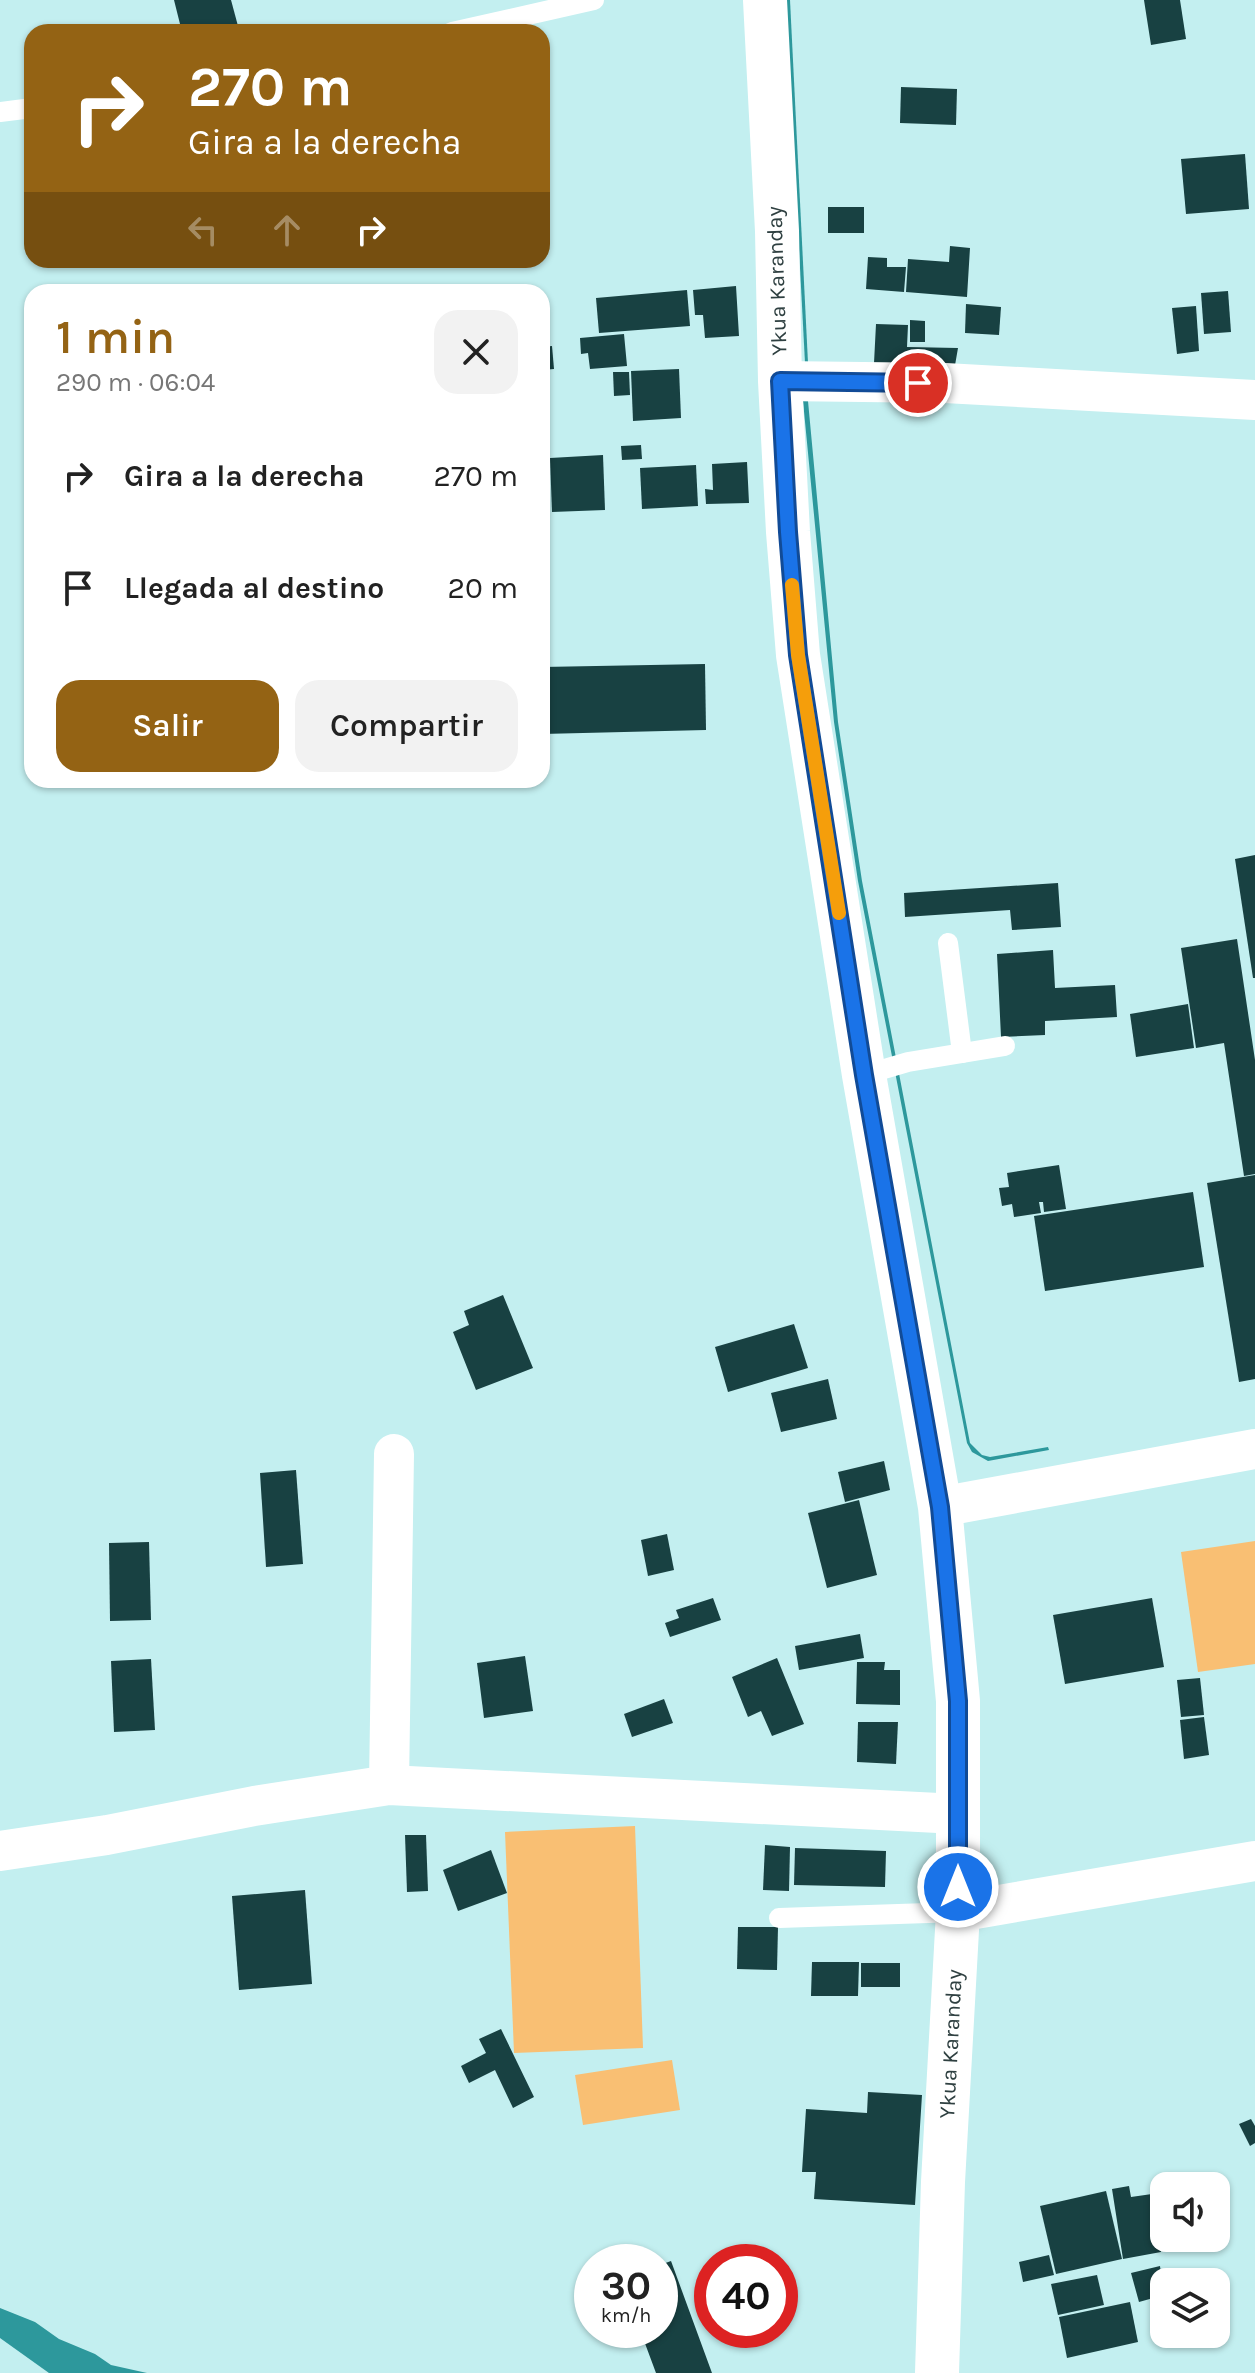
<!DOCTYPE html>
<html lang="es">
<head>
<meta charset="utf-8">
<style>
  body { margin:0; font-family:Karla,sans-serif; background:#f2f2f2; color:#222; height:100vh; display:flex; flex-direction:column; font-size:30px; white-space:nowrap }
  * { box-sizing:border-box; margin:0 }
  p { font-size:26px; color:#767676 }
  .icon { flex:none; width:44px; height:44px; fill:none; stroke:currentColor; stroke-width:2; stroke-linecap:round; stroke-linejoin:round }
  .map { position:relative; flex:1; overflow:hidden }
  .details { position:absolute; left:24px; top:284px; width:526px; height:504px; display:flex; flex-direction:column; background:#fff; border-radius:24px; box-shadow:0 2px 6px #0004 }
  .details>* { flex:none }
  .guide { position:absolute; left:24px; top:24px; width:526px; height:244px; border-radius:24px; box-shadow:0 2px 6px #0004; background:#946314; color:#fff; overflow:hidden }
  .buttons { position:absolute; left:1150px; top:2172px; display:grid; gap:16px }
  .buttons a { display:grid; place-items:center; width:80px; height:80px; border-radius:16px; background:#fff; box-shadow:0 2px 6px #0004; font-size:40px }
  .speed { position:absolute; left:574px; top:2244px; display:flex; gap:16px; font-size:40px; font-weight:700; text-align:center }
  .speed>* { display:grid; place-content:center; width:104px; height:104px; border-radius:50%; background:#fff; box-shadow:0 2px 6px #0004; line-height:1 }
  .speed small { font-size:20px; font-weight:400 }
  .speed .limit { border:12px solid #d22; background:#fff; color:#111 }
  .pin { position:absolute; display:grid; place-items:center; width:68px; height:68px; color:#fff; margin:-34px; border:4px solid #fff; border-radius:50%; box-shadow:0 2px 8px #0007 }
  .me { position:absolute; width:88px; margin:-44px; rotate:0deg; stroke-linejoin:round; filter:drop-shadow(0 0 6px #0008) }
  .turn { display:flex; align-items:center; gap:28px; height:168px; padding:0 32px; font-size:36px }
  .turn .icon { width:104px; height:104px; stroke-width:2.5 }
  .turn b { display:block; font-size:56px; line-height:68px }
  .lanes { display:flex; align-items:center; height:76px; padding:0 32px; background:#0003; justify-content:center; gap:40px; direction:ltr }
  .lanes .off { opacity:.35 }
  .round { display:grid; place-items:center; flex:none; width:84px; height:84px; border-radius:24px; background:#f2f2f2 }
  .overview { display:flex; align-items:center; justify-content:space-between; height:136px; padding:0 32px }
  h1 { font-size:48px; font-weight:600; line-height:60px; color:#946314 }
  .action { display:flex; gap:16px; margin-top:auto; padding:16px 32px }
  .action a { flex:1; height:92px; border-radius:24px; background:#946314; color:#fff; font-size:32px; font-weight:600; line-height:92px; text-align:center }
  .action a+a { background:#f2f2f2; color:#222 }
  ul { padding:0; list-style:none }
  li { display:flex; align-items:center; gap:24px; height:112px; padding:0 32px }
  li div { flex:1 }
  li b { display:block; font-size:30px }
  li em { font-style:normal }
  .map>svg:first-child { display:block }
  .green { fill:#f9bf73 }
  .water { fill:#2d989c }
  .building { fill:#184142 }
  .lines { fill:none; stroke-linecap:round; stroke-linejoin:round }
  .service { stroke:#fff; stroke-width:20 }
  .minor { stroke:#fff; stroke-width:40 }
  .tertiary { stroke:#fff; stroke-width:44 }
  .route-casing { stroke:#114b97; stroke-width:20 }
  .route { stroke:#1a73e8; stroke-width:14 }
  .slow { stroke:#f59e0b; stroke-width:14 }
  .labels { text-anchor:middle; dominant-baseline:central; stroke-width:8; stroke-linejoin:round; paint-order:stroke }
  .street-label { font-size:22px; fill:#2f4041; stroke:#fff }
</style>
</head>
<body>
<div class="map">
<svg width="1255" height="2373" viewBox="0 0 1255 2373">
  <rect width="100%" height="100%" fill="#c3eff0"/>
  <g class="green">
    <polygon points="1255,1541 1255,1664 1198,1672 1181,1552"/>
    <polygon points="635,1826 643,2048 514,2053 505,1832"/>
    <polygon points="672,2060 680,2110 583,2125 575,2075"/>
  </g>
  <g class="water">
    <polygon points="786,0 790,0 808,363 805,363"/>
    <polygon points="803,401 808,401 838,722 862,881 970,1443 982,1455 990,1457 1048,1447 1049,1450 988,1461 972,1452 967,1443 858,881 834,722"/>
    <polygon points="0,2308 35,2322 59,2339 95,2354 111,2365 147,2373 49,2373 0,2338"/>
  </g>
  <g class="building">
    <polygon points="174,0 231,0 238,26 215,32 182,32"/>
    <polygon points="1144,0 1180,0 1186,39 1151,45"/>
    <polygon points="901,87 957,89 956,125 900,123"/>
    <polygon points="1245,154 1249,209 1186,214 1181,159"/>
    <rect x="828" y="207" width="36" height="26"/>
    <polygon points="950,246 970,248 967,297 906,292 908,259 949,262"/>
    <polygon points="868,257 887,258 887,267 906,267 904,292 866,289"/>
    <polygon points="736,286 739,336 705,338 703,315 695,315 693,290"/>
    <polygon points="687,290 690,326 599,333 596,298"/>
    <polygon points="1228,291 1231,332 1204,334 1201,293"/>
    <polygon points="966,304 1001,307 999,335 965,333"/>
    <polygon points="1196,306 1199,351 1177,354 1172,308"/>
    <polygon points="910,320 925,321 925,342 910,342"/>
    <polygon points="876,324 908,325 907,347 958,348 954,371 874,363"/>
    <polygon points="624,334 627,366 590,369 588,353 581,354 580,338"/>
    <polygon points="552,346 554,369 542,370 542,347"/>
    <polygon points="679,369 681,418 633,421 631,371"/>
    <polygon points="613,372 629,372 630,395 614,396"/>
    <polygon points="641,445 642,459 622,460 621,446"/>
    <polygon points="603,455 605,510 552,512 550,458"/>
    <polygon points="747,462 749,503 706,504 705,489 713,490 712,464"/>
    <polygon points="696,465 698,506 642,509 640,468"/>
    <polygon points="705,664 706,730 542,734 542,667"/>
    <polygon points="1255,855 1255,978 1253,978 1235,859"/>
    <polygon points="1058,883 1061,927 1012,930 1010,910 905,917 904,893"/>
    <polygon points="1237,939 1255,1060 1255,1174 1244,1176 1224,1043 1196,1048 1181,948"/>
    <polygon points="1053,950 1055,988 1115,985 1117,1017 1045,1021 1045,1035 1001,1037 997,954"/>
    <polygon points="1188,1004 1194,1048 1136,1057 1130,1014"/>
    <polygon points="1059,1165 1066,1209 1044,1212 1043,1202 1039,1202 1041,1213 1014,1217 1012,1204 1002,1206 999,1188 1009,1187 1007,1173"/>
    <polygon points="1255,1175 1255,1379 1239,1382 1207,1183"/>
    <polygon points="1193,1192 1204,1267 1045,1291 1034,1216"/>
    <polygon points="503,1295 533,1368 476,1390 453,1332 469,1325 464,1311"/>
    <polygon points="794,1324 808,1368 728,1392 715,1347"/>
    <polygon points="828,1379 837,1419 781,1432 771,1393"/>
    <polygon points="884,1461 890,1490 845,1502 838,1472"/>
    <polygon points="296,1470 303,1564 266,1567 260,1473"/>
    <polygon points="859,1500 877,1575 827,1588 808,1513"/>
    <polygon points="667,1534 674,1570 648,1576 641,1540"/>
    <polygon points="149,1542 151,1620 110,1621 109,1543"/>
    <polygon points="713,1598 721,1620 670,1637 665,1623 679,1618 676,1610"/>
    <polygon points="1152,1598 1164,1667 1065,1684 1053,1615"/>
    <polygon points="860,1634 864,1658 799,1670 795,1646"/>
    <polygon points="525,1656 533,1711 484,1718 477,1663"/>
    <polygon points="777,1658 804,1724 772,1736 761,1711 748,1717 732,1677"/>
    <polygon points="151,1659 155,1730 114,1732 111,1661"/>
    <polygon points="857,1662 885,1662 884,1670 900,1670 900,1705 856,1704"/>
    <polygon points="1200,1678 1204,1715 1181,1717 1177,1680"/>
    <polygon points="664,1699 673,1723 632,1737 624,1714"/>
    <polygon points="1204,1717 1209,1755 1184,1759 1180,1720"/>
    <polygon points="858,1722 898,1722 896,1764 857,1762"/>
    <polygon points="405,1835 426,1835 428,1891 407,1892"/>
    <polygon points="765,1845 790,1847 789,1891 763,1890"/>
    <polygon points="795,1848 886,1851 885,1887 794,1885"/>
    <polygon points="491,1850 507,1893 458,1911 443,1870"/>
    <polygon points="305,1890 312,1984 239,1990 232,1896"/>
    <polygon points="738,1927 778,1927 777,1970 737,1969"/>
    <polygon points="812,1962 859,1962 858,1996 811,1996"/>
    <rect x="861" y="1963" width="39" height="24"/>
    <polygon points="501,2029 534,2097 513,2108 495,2070 469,2083 461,2066 486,2053 479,2039"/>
    <polygon points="868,2092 922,2095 915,2205 814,2199 816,2172 802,2172 806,2109 867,2113"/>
    <polygon points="1251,2119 1255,2126 1255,2143 1250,2146 1239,2124"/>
    <polygon points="1129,2186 1131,2197 1152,2194 1161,2252 1123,2259 1112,2189"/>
    <polygon points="1106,2191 1122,2259 1056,2274 1040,2206"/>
    <polygon points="1049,2255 1054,2275 1023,2282 1019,2262"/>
    <polygon points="671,2261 712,2373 656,2373 640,2330 660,2330 660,2265"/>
    <polygon points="1160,2266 1164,2295 1139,2302 1131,2273"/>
    <polygon points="1097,2275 1104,2305 1058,2315 1051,2284"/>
    <polygon points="1130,2302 1138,2342 1067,2358 1059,2317"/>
  </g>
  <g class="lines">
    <g class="service">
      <polyline points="452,32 594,0"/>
      <polyline points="0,112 32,108"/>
      <polyline points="948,943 962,1053"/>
      <polyline points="864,1075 908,1062 1005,1046"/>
      <polyline points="779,1918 958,1912"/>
    </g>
    <g class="minor">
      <polyline points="780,381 945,383 1255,400"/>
      <polyline points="940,1507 1255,1449"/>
      <polyline points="389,1785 394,1454"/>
      <polyline points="0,1851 107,1835 254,1806 389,1785 958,1814"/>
      <polyline points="958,1912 1255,1861"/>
    </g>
    <polyline class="tertiary" points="765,0 777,231 780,381 788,532 798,655 864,1075 940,1507 958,1701 958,1912 943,2182 937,2373"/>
  </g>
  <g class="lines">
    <defs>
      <polyline id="route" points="918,383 780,381 788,532 798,655 864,1075 940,1507 958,1701 958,1887"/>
    </defs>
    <use href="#route" class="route-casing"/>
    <use href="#route" class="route"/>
    <polyline class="slow" points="792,585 798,655 839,913"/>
  </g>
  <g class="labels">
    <g class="street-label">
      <text transform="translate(777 281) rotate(-92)">Ykua Karanday</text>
      <text transform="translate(951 2044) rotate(-87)">Ykua Karanday</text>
    </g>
  </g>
</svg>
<div class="buttons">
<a><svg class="icon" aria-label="sound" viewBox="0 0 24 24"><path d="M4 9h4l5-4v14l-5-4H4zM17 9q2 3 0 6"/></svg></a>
<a><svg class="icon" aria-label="layers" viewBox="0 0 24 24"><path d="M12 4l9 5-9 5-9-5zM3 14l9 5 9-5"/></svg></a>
</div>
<div class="speed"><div>30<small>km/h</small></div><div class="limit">40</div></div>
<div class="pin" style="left:918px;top:383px;background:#d93025"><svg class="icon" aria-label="arrive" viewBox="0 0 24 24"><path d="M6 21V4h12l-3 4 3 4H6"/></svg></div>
<svg class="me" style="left:958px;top:1887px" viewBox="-20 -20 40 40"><circle r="17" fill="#1a73e8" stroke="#fff" stroke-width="3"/><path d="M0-11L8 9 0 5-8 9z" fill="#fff"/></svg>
<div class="guide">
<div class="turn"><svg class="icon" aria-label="right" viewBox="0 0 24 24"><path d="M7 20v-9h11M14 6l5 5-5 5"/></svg><div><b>270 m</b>Gira a la derecha</div></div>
<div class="lanes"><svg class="icon off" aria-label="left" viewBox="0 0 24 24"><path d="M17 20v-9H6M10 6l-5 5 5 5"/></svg><svg class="icon off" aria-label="ahead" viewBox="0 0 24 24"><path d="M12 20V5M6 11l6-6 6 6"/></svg><svg class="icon" aria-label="right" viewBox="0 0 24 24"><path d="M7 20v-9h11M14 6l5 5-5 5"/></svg></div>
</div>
<section class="details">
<div class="overview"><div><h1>1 min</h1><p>290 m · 06:04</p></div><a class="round"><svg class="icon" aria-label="close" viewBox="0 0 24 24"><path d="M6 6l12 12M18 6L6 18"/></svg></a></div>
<ul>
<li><svg class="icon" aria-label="right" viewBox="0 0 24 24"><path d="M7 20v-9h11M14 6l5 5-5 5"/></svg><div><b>Gira a la derecha</b></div><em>270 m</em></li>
<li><svg class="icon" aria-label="arrive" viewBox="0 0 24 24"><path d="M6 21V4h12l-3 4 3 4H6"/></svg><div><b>Llegada al destino</b></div><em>20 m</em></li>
</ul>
<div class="action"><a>Salir</a><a>Compartir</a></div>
</section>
</div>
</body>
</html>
